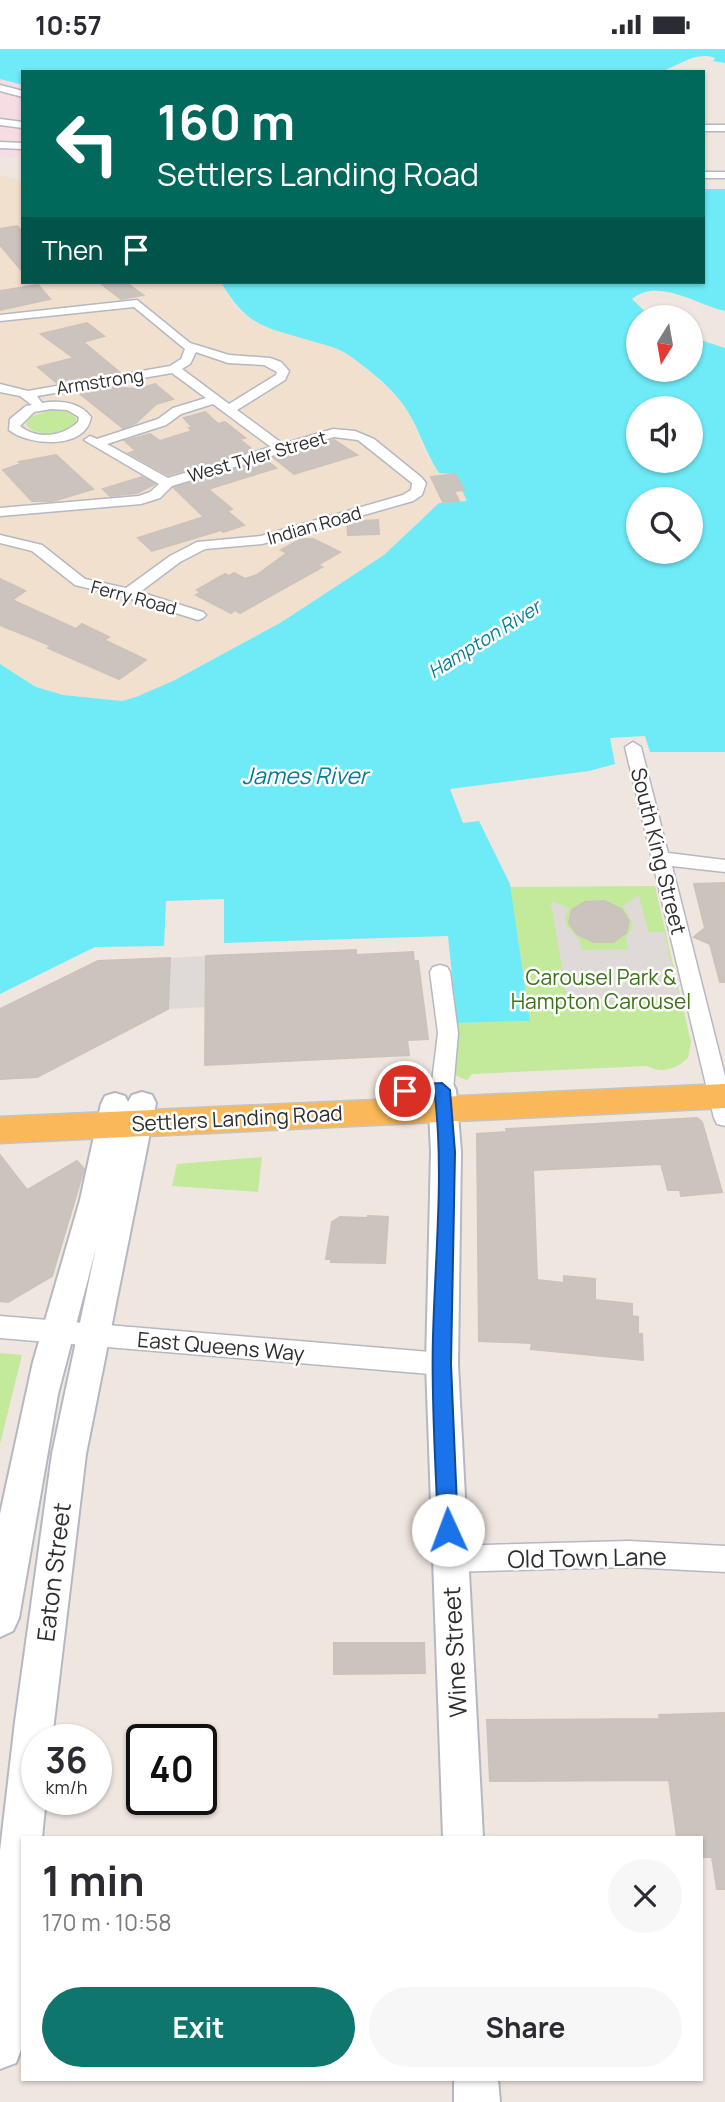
<!DOCTYPE html>
<html lang="en">
<head>
<meta charset="utf-8">
<style>
  body { margin:0; font-family:Manrope,sans-serif; background:#f7f7f7; color:#2b2b33; height:100vh; display:flex; flex-direction:column; font-size:26px; white-space:nowrap }
  * { box-sizing:border-box; margin:0 }
  p { font-size:23px; color:#7c7c81 }
  .icon { flex:none; width:38px; height:38px; fill:none; stroke:currentColor; stroke-width:2; stroke-linecap:round; stroke-linejoin:round }
  .map { position:relative; flex:1; overflow:hidden }
  .side { position:absolute; left:21px; top:1787px; width:682px; height:245px; display:flex; flex-direction:column; background:#fff; border-radius:0px; box-shadow:0 2px 5px #0004 }
  .side>* { flex:none }
  .hud { position:absolute; left:21px; top:21px; width:684px; height:214px; border-radius:0px; box-shadow:0 2px 5px #0004; background:#00695c; color:#fff; overflow:hidden }
  .needle { width:46px; rotate:191deg }
  .controls { position:absolute; left:626px; top:256px; display:grid; gap:14px }
  .controls a { display:grid; place-items:center; width:77px; height:77px; border-radius:50%; background:#fff; box-shadow:0 2px 5px #0004; font-size:35px }
  .speed { position:absolute; left:21px; top:1675px; display:flex; gap:14px; font-size:35px; font-weight:700; text-align:center }
  .speed>* { display:grid; place-content:center; width:91px; height:91px; border-radius:50%; background:#fff; box-shadow:0 2px 5px #0004; line-height:1 }
  .speed small { font-size:18px; font-weight:400 }
  .speed .limit { border:4px solid #111; border-radius:10px; background:#fff; color:#111 }
  .pin { position:absolute; display:grid; place-items:center; width:60px; height:60px; color:#fff; margin:-30px; border:4px solid #fff; border-radius:50%; box-shadow:0 2px 7px #0007 }
  .me { position:absolute; width:77px; margin:-38px; rotate:358deg; stroke-linejoin:round; filter:drop-shadow(0 0 5px #0008) }
  .turn { display:flex; align-items:center; gap:24px; height:147px; padding:0 21px; font-size:32px }
  .turn .icon { width:91px; height:91px; stroke-width:2.5 }
  .turn b { display:block; font-size:49px; line-height:60px }
  .then { display:flex; align-items:center; height:66px; padding:0 21px; background:#0003; gap:14px; font-size:26px }
  .round { display:grid; place-items:center; flex:none; width:74px; height:74px; border-radius:37px; background:#f7f7f7 }
  .summary { display:flex; align-items:center; justify-content:space-between; height:119px; padding:0 21px }
  h1 { font-size:42px; font-weight:700; line-height:52px }
  .cta { display:flex; gap:14px; margin-top:auto; padding:14px 21px }
  .cta a { flex:1; height:80px; border-radius:42px; background:#0f766e; color:#fff; font-size:28px; font-weight:700; line-height:80px; text-align:center }
  .cta a+a { background:#f7f7f7; color:#2b2b33 }
  .status { display:flex; justify-content:space-between; align-items:center; height:49px; padding:0 35px; background:#fff; direction:ltr }
  .status svg { height:19px; fill:currentColor }
  .map>svg:first-child { display:block }
  .education { fill:#f2e0cf }
  .medical { fill:#f6dde3 }
  .green { fill:#c3e99a }
  .plaza { fill:#dfdad7 }
  .water { fill:#6eebf7; fill-rule:evenodd }
  .building { fill:#cbc4be; stroke:#ccc2b9; stroke-width:2 }
  .lines { fill:none; stroke-linecap:round; stroke-linejoin:round }
  .street-casing { stroke:#b4b8c2; stroke-width:3 }
  .secondary-casing { stroke:#b4b8c2; stroke-width:4 }
  .primary-casing { stroke:#c4c4c4; stroke-width:3 }
  .street { fill:#fff; fill-rule:evenodd }
  .secondary { fill:#fff; fill-rule:evenodd }
  .primary { fill:#fab85a; fill-rule:evenodd }
  .route { fill:#1a73e8; stroke:#114b97; stroke-width:2 }
  .labels { text-anchor:middle; dominant-baseline:central; stroke-width:5; stroke-linejoin:round; paint-order:stroke }
  .far-street-label { font-size:18px; fill:#2e2e2e; stroke:#fff }
  .far-water-label { font-size:19px; font-style:italic; fill:#067d94; stroke:#fff }
  .street-label { font-size:21px; fill:#2e2e2e; stroke:#fff }
  .park-label { font-size:21px; fill:#3a7216; stroke:#fff }
  .water-label { font-size:23px; font-style:italic; fill:#067d94; stroke:#fff }
  .near-street-label { font-size:24px; fill:#2e2e2e; stroke:#fff }
</style>
</head>
<body>
<div class="status"><b>10:57</b><svg viewBox="0 0 49 12"><path d="M0 12V9h3v3zM5 12V6h3v6zM10 12V3h3v9zM15 12V0h3v12zM26 1h20v11H26zM47 4h2v5h-2z"/></svg></div>
<div class="map">
<svg width="725" height="2053" viewBox="0 0 725 2053">
  <rect width="100%" height="100%" fill="#f0e6e0"/>
  <polygon class="education" points="0,126 23,132 23,233 221,233 235,258 249,269 265,278 330,297 346,304 368,321 398,349 410,367 428,408 439,424 454,425 467,452 425,466 384,506 280,574 173,632 136,648 123,652 63,646 36,638 0,615"/>
  <polygon class="medical" points="0,30 23,36 23,109 0,107"/>
  <g class="green">
    <path d="M51,361L67,363L76,369V373C65,387 36,390 26,375L30,368Z"/>
    <path d="M655,837L691,993L688,1009C676,1020 662,1025 647,1017L472,1025L467,1031L454,1026L457,974L530,972L510,838Z"/>
    <polygon points="262,1108 258,1143 172,1137 177,1115"/>
    <polygon points="0,1304 22,1306 0,1395"/>
  </g>
  <g class="plaza">
    <polygon points="639,846 648,883 664,883 680,951 568,954 551,855 553,853 569,859 565,869 566,876 579,890 582,901 628,900 626,889 633,876 623,857"/>
    <polygon points="206,907 206,958 168,960 170,909"/>
  </g>
  <g class="water">
    <path d="M0,0H725V14L713,12L715,9C694,1 678,19 657,23H23V36L0,30Z"/>
    <path d="M704,140H725V262C698,256 657,228 632,250L651,268H639V320H691V288L725,299V703H650L645,687L610,689L615,715L589,722L450,740L463,774L479,772L510,835L530,972L457,974L448,887L224,894V850L166,852L164,897L95,898L0,945V615L36,638L63,646L122,652L136,648L173,632L280,574L384,506L439,454L467,452L454,425L439,424C423,400 417,371 398,349C385,333 366,319 350,307C340,300 327,296 315,293C267,278 248,280 221,233H704ZM639,359H691V411H639ZM639,450H691V502H639Z"/>
  </g>
  <g class="building">
    <polygon points="17,177 23,184 23,223 0,196 0,180"/>
    <polygon points="99,233 125,233 143,246 121,250"/>
    <polygon points="38,236 50,250 0,261 0,242"/>
    <polygon points="87,274 104,287 83,293 119,323 57,334 38,318 74,309 41,285"/>
    <polygon points="155,335 173,350 156,355 136,374 123,379 78,343 108,338 138,340"/>
    <polygon points="205,363 218,375 225,373 245,389 239,390 253,401 168,426 129,404 136,402 125,392 150,385 160,392 192,382 189,379 192,378 184,369"/>
    <polygon points="334,391 357,406 294,425 274,409"/>
    <polygon points="56,406 93,440 53,452 32,452 3,421 21,415 19,413"/>
    <polygon points="266,411 276,419 208,440 232,460 227,462 244,476 223,483 221,481 152,502 138,489 204,468 174,439"/>
    <polygon points="455,425 464,441 454,442 459,452 443,453 431,428"/>
    <polygon points="142,428 155,435 137,444 110,447 103,440"/>
    <polygon points="378,471 379,485 348,486 347,473"/>
    <polygon points="301,490 313,490 340,503 318,516 322,518 240,564 235,561 231,564 196,546 201,543 197,541 225,525 229,527 234,524 245,530 257,526 287,504 281,501"/>
    <polygon points="0,530 25,542 12,551 76,580 82,575 109,588 104,591 146,611 119,630 48,599 52,597 0,576"/>
    <polygon points="725,834 725,933 720,933 710,895 694,888 705,879 694,835"/>
    <polygon points="604,852 621,860 629,872 626,884 613,893 594,893 577,885 569,874 572,861 585,853"/>
    <polygon points="356,901 356,906 413,903 414,912 418,912 428,990 407,991 409,1006 205,1016 206,907"/>
    <polygon points="170,909 168,960 37,1028 0,1030 0,960 98,912"/>
    <polygon points="697,1069 702,1073 722,1143 681,1147 680,1141 668,1141 661,1115 533,1121 537,1231 564,1234 564,1227 595,1230 595,1251 632,1255 632,1267 638,1268 638,1285 642,1285 643,1311 531,1300 532,1294 479,1292 477,1085 507,1083 506,1080"/>
    <polygon points="0,1106 27,1141 77,1112 84,1120 52,1227 8,1253 0,1252"/>
    <polygon points="368,1167 388,1168 385,1214 331,1213 331,1210 326,1210 332,1173 340,1168 367,1169"/>
    <polygon points="334,1594 424,1594 425,1624 334,1625"/>
    <polygon points="725,1664 725,1840 717,1840 712,1808 702,1808 702,1788 677,1788 669,1731 490,1732 487,1671 660,1670 659,1666"/>
  </g>
  <g class="lines">
    <defs>
      <g id="street">
        <polygon points="0,36 23,42 23,48 0,42"/>
        <polygon points="0,70 23,73 23,79 0,76"/>
        <rect x="704" y="76" width="21" height="6"/>
        <polygon points="0,93 23,94 23,100 0,99"/>
        <rect x="704" y="123" width="21" height="6"/>
        <path d="M137,251L190,294L229,306L270,309L281,313L289,322L285,331L237,361L283,395L333,380L355,382L374,390L421,428L426,434L422,446L413,452L262,495L205,500L180,513L140,543L203,563L206,566L203,569L198,571L125,548L75,536L32,502L0,494V486L42,496L85,530L126,539L170,507L197,493L261,487L403,446L411,441L412,434L358,391L334,388L172,437L160,449L141,455L0,467V459L139,447L150,443L159,435L84,391L90,387L97,390L158,370L173,359L206,349L172,324L37,347L42,354C59,351 80,353 91,368C86,401 29,397 9,381L10,370L26,357L32,356L20,347L0,343V335L28,342L170,317L181,310L185,300L134,258L0,272V266ZM196,303L228,314L264,316L277,323L276,326L229,355L182,320L190,315ZM213,355L271,398L168,429L107,395L166,376L181,365ZM51,360L67,361L79,368L78,373C62,388 37,391 20,377L34,363Z"/>
        <polygon points="633,693 641,698 668,804 725,811 725,823 672,817 725,1027 725,1077 717,1075 714,1069 625,698"/>
        <polygon points="440,916 447,918 450,923 458,984 453,1041 449,1047 442,1049 435,1047 431,1041 438,984 430,923 433,918"/>
        <polygon points="0,1267 442,1304 451,1307 454,1315 451,1323 442,1326 0,1289"/>
        <polygon points="629,1492 725,1497 725,1523 629,1518 449,1523 439,1519 435,1510 439,1501 449,1497"/>
      </g>
      <g id="secondary">
        <polygon points="442,1030 452,1033 456,1041 461,1103 458,1315 483,1788 443,1788 426,1315 431,1103 428,1041 432,1033"/>
        <polygon points="142,1043 152,1046 156,1054 86,1405 52,1690 37,1690 37,1750 46,1750 42,1788 23,1788 22,1998 16,2014 0,2020 0,1802 15,1673 52,1405 96,1199 58,1345 19,1569 13,1582 0,1588 0,1465 33,1313 80,1151 101,1055 105,1047 115,1044 125,1047 128,1053 132,1046"/>
        <polygon points="454,2030 498,2030 500,2053 454,2053"/>
      </g>
      <polygon id="primary" points="725,1035 725,1059 0,1094 0,1068"/>
    </defs>
    <use href="#street" class="street-casing"/>
    <use href="#secondary" class="secondary-casing"/>
    <use href="#primary" class="primary-casing"/>
    <use href="#street" class="street"/>
    <use href="#secondary" class="secondary"/>
    <use href="#primary" class="primary"/>
  </g>
  <path class="route" d="M442,1034L450,1041L455,1103L451,1315L458,1481L455,1488L448,1491L441,1488L438,1481C436,1417 431,1352 433,1288C435,1209 444,1126 435,1047L405,1049L397,1042L405,1036Z"/>
  <g class="labels">
    <g class="far-street-label">
      <text transform="translate(100 332) rotate(-9)">Armstrong</text>
      <text transform="translate(257 407) rotate(-16)">West Tyler Street</text>
      <text transform="translate(314 476) rotate(-16)">Indian Road</text>
      <text transform="translate(134 548) rotate(15)">Ferry Road</text>
    </g>
    <g class="far-water-label">
      <text transform="translate(484 590) rotate(-32)">Hampton River</text>
    </g>
    <g class="street-label">
      <text transform="translate(659 802) rotate(76)">South King Street</text>
      <text transform="translate(237 1069) rotate(-3)">Settlers Landing Road</text>
      <text transform="translate(221 1297) rotate(5)">East Queens Way</text>
    </g>
    <g class="park-label">
      <text x="601" y="928">Carousel Park &amp;<tspan x="601" dy="24">Hampton Carousel</tspan></text>
    </g>
    <g class="water-label">
      <text x="305" y="726">James River</text>
    </g>
    <g class="near-street-label">
      <text transform="translate(587 1508) rotate(-1)">Old Town Lane</text>
      <text transform="translate(53 1523) rotate(-83)">Eaton Street</text>
      <text transform="translate(454 1603) rotate(-93)">Wine Street</text>
    </g>
  </g>
</svg>
<div class="controls">
<a><svg class="needle" viewBox="-14 -14 28 28"><path d="M0-13l5 13h-10z" fill="#e53935"/><path d="M0 13l5-13h-10z" fill="#7c7c81"/></svg></a>
<a><svg class="icon" aria-label="sound" viewBox="0 0 24 24"><path d="M4 9h4l5-4v14l-5-4H4zM17 9q2 3 0 6"/></svg></a>
<a><svg class="icon" aria-label="search" viewBox="0 0 24 24"><circle cx="10" cy="10" r="6"/><path d="M15 15l6 6"/></svg></a>
</div>
<div class="speed"><div>36<small>km/h</small></div><div class="limit">40</div></div>
<div class="pin" style="left:405px;top:1042px;background:#d93025"><svg class="icon" aria-label="arrive" viewBox="0 0 24 24"><path d="M6 21V4h12l-3 4 3 4H6"/></svg></div>
<svg class="me" style="left:448px;top:1481px" viewBox="-20 -20 40 40"><circle r="19" fill="#fff"/><path d="M0-13L10 11 0 6-10 11z" fill="#1a73e8"/></svg>
<div class="hud">
<div class="turn"><svg class="icon" aria-label="left" viewBox="0 0 24 24"><path d="M17 20v-9H6M10 6l-5 5 5 5"/></svg><div><b>160 m</b>Settlers Landing Road</div></div>
<div class="then">Then<svg class="icon" aria-label="arrive" viewBox="0 0 24 24"><path d="M6 21V4h12l-3 4 3 4H6"/></svg></div>
</div>
<section class="side">
<div class="summary"><div><h1>1 min</h1><p>170 m · 10:58</p></div><a class="round"><svg class="icon" aria-label="close" viewBox="0 0 24 24"><path d="M6 6l12 12M18 6L6 18"/></svg></a></div>
<div class="cta"><a>Exit</a><a>Share</a></div>
</section>
</div>
</body>
</html>
